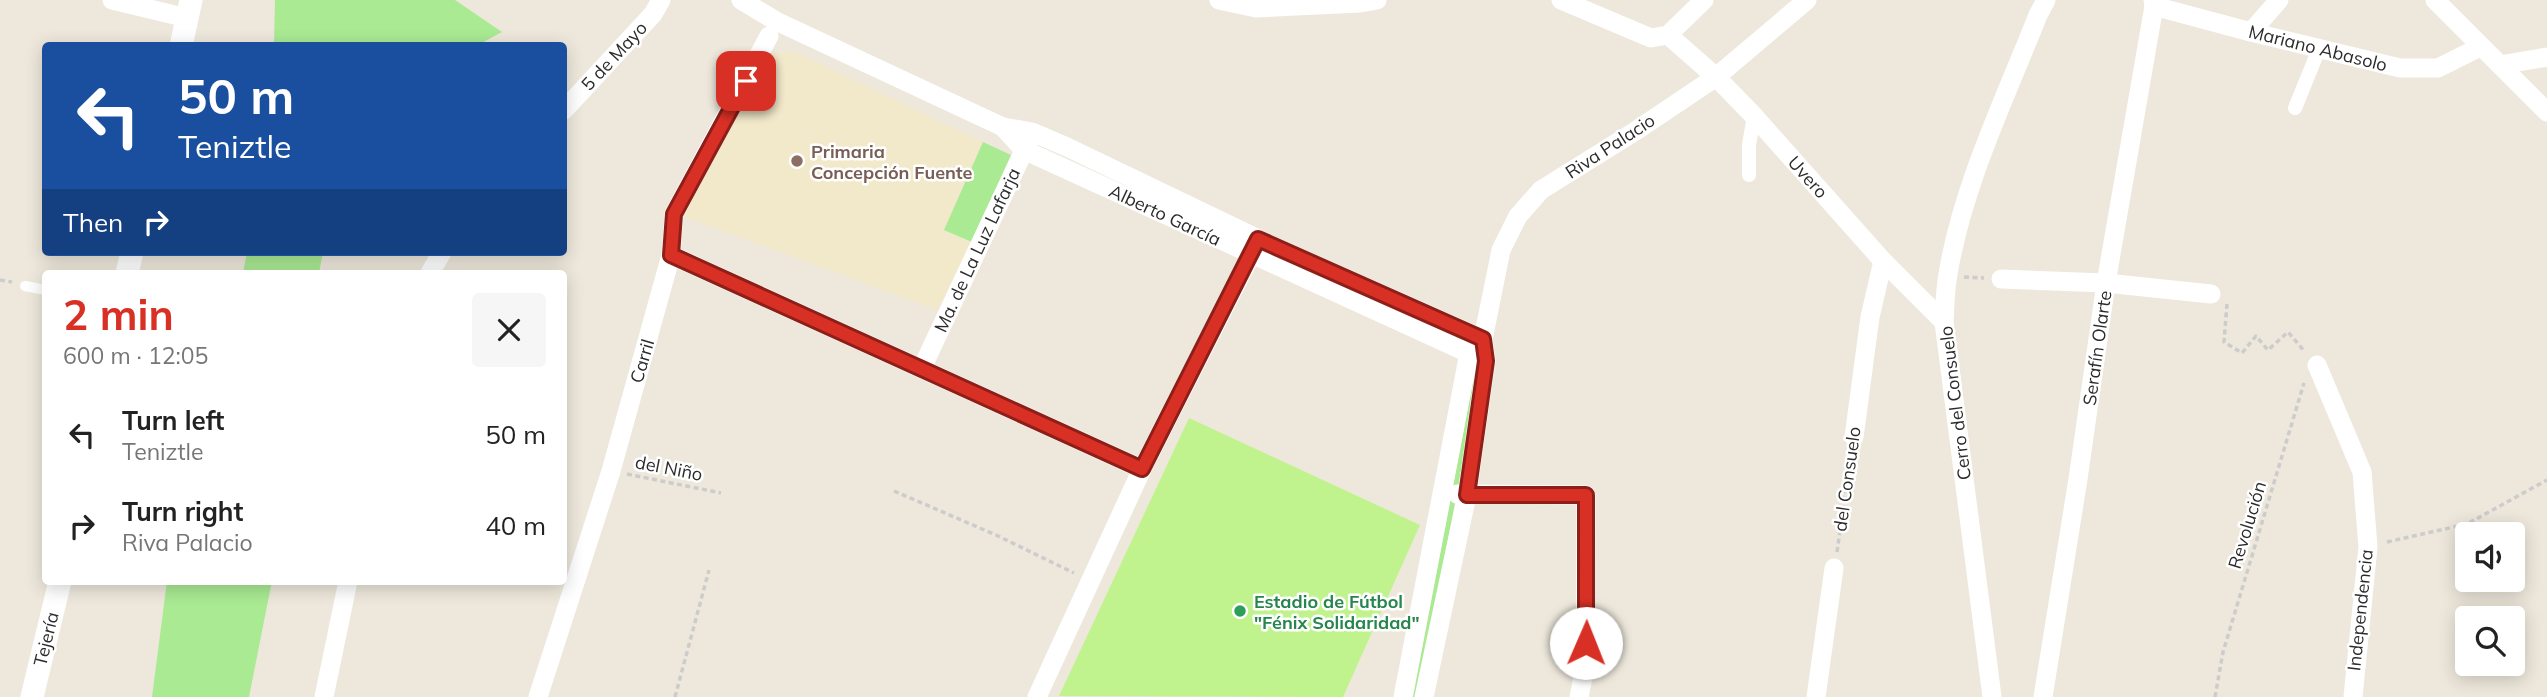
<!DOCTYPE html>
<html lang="en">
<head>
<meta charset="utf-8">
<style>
  body { margin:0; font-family:Mulish,sans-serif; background:#f6f6f6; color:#222; height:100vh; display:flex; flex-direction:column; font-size:26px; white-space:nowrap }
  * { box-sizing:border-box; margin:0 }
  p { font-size:23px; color:#767676 }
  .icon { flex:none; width:38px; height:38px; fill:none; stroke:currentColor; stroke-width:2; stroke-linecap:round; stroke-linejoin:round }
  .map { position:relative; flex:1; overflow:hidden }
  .side { position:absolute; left:42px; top:270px; width:525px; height:315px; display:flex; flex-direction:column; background:#fff; border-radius:7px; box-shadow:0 4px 18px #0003 }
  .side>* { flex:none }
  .top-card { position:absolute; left:42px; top:42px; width:525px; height:214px; border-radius:7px; box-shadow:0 4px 18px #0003; background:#1a4fa0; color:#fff; overflow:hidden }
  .buttons { position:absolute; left:2455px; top:522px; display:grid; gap:14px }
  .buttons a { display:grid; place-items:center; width:70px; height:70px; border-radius:7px; background:#fff; box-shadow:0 4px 18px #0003; font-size:35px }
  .pin { position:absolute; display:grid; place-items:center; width:60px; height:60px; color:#fff; margin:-30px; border-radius:14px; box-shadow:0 4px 10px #0006 }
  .me { position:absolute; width:77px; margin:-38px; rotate:1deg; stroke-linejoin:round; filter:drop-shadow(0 0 5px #0008) }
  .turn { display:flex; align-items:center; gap:24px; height:147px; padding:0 21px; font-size:32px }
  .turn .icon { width:91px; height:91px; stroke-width:2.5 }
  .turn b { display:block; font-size:49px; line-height:60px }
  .then { display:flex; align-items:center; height:66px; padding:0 21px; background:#0003; gap:14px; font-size:26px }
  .round { display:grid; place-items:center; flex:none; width:74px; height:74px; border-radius:7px; background:#f6f6f6 }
  .overview { display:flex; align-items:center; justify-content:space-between; height:119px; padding:0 21px }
  h1 { font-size:42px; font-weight:700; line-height:52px; color:#d93025 }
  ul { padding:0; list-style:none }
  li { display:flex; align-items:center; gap:21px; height:91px; padding:0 21px }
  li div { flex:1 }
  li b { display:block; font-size:26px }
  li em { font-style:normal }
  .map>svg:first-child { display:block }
  .education { fill:#f2e8ca }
  .green { fill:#aaea93 }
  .pitch { fill:#c0f38e }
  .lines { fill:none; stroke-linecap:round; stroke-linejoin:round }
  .path { stroke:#ccc; stroke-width:3.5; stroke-dasharray:5 3.5; stroke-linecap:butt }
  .service { stroke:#fff; stroke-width:10 }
  .pedestrian { stroke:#fff; stroke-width:14 }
  .minor { stroke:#fff; stroke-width:19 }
  .tertiary { stroke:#fff; stroke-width:23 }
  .route-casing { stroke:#8d1f18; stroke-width:18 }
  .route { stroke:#d93025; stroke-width:12 }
  .education-dot { fill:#8d6e63; stroke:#fff; stroke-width:2.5 }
  .leisure-dot { fill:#2e9e5b; stroke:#fff; stroke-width:2.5 }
  .labels { text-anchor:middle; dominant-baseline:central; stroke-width:5; stroke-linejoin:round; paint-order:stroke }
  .street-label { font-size:18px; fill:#2b2b2b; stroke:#fff }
  .education-label { font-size:18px; font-weight:bold; fill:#785e54; stroke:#fff; text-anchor:start }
  .leisure-label { font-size:18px; font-weight:bold; fill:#27864d; stroke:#fff; text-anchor:start }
</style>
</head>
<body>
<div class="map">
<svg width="2547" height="697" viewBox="0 0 2547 697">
  <rect width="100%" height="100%" fill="#eee8dc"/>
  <polygon class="education" points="793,51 983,142 944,230 972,242 937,310 682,216 759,65 777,52"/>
  <g class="green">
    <polygon points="275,0 455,0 502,32 478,45 274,45"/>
    <polygon points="983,142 1011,155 972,242 944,230"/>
    <polygon points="247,252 323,252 319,273 243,273"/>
    <polygon points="1473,380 1478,381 1418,697 1413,697"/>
    <polygon points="167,581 272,581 249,697 152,697"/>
  </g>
  <polygon class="pitch" points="1189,418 1420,525 1343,697 1059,696"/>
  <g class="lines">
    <g class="path">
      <polyline points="1964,277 1984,278"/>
      <polyline points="0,280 12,282"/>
      <polyline points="2227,304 2224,342 2242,353 2256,336 2268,350 2288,332 2305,352"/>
      <polyline points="627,474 721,493"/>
      <polyline points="894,491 996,535 1074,573"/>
      <polyline points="2387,542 2467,524 2547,480"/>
      <polyline points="1837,552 1851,453"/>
      <polyline points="675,697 709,570"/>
      <polyline points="2215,697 2223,652 2304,383"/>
    </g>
    <polyline class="service" points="25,286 46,290"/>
    <g class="pedestrian">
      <polyline points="2295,108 2319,49"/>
      <polyline points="1749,175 1749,145 1754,116"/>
    </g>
    <g class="minor">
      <polyline points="112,0 187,18"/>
      <polyline points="741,0 776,21 1003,127 1032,132 1067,147 1273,246 1483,339"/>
      <polyline points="1219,0 1256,8 1360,3 1377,0"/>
      <polyline points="1561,0 1651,38 1668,35 1704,0"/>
      <polyline points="2435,0 2547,112"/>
      <polyline points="2154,6 2251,32 2400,68 2438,68 2480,47"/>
      <polyline points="2251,32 2279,0"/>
      <polyline points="1668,35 1716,77 1754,116 1883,261 1944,322"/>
      <polyline points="2500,65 2547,57"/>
      <polyline points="564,110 653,14 661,0"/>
      <polyline points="1003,127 1024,150 1486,361"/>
      <polyline points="671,255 1142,469"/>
      <polyline points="430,273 442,252"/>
      <polyline points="2001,279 2106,283 2211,294"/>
      <polyline points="2317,365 2362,472 2368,547 2353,697"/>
      <polyline points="922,368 1029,140"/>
      <polyline points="1854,437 1870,317 1883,261"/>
      <polyline points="1457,494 1586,495 1585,667 1579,697"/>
      <polyline points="324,697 348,581"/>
      <polyline points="538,697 611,471 671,255 674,214 769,36"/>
      <polyline points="1037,697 1142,469 1256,245"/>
      <polyline points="1403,697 1469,353 1477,344"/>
      <polyline points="1424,697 1467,495 1486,361 1483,339 1501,250 1518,216 1541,190 1634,132 1716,77 1807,0"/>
      <polyline points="1816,697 1834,568"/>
      <path d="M1992,697L1944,322C1945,306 1945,290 1948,274C1963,184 2005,99 2038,15L2046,0"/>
      <polyline points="2043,697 2078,479 2106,283 2154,6 2153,0"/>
    </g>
    <g class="tertiary">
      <polyline points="181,46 191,0"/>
      <polyline points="127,273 132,252"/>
      <polyline points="32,697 60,581"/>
    </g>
  </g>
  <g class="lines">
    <defs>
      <polyline id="route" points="746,81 674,214 671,255 1142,469 1258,239 1483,339 1486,361 1467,495 1586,495 1586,643"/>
    </defs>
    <use href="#route" class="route-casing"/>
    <use href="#route" class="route"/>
  </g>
  <circle class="education-dot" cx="797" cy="161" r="7"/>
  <circle class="leisure-dot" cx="1240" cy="611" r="7"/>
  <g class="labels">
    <g class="street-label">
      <text transform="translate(2318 48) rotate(14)">Mariano Abasolo</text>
      <text transform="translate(614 56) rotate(-47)">5 de Mayo</text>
      <text transform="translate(1610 146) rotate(-33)">Riva Palacio</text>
      <text transform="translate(1808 177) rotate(48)">Uvero</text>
      <text transform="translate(1165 215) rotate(25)">Alberto García</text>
      <text transform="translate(977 250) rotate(-65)">Ma. de La Luz Lafarja</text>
      <text transform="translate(2097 348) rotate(-82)">Serafín Olarte</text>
      <text transform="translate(642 361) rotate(-74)">Carril</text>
      <text transform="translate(1955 403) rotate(-97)">Cerro del Consuelo</text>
      <text transform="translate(669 468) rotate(11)">del Niño</text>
      <text transform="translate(1847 479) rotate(-82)">del Consuelo</text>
      <text transform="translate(2247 525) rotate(-73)">Revolución</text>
      <text transform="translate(2360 610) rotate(-84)">Independencia</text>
      <text transform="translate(46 639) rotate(-76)">Tejería</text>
    </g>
    <g class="education-label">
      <text x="811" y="151">Primaria<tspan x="811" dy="21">Concepción Fuente</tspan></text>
    </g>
    <g class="leisure-label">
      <text x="1254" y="601">Estadio de Fútbol<tspan x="1254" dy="21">"Fénix Solidaridad"</tspan></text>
    </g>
  </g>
</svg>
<div class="buttons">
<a><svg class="icon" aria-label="sound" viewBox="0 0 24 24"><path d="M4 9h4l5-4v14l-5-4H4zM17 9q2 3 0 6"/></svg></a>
<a><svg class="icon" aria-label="search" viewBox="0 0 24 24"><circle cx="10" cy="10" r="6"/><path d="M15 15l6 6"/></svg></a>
</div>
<div class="pin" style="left:746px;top:81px;background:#d93025"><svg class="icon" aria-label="arrive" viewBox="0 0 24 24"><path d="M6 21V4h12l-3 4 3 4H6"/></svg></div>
<svg class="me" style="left:1586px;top:643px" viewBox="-20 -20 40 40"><circle r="19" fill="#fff"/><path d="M0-13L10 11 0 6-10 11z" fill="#d93025"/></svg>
<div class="top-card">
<div class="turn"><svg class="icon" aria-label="left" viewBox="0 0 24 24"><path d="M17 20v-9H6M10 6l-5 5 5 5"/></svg><div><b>50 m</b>Teniztle</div></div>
<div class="then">Then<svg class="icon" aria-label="right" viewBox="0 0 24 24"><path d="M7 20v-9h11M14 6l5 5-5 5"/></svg></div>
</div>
<section class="side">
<div class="overview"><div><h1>2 min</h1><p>600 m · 12:05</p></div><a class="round"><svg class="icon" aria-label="close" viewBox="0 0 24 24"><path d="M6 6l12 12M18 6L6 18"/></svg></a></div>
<ul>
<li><svg class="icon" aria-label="left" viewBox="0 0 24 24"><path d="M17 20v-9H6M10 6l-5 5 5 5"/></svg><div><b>Turn left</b><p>Teniztle</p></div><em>50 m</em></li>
<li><svg class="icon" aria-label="right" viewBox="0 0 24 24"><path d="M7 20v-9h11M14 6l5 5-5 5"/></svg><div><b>Turn right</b><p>Riva Palacio</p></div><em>40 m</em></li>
</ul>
</section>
</div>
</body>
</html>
